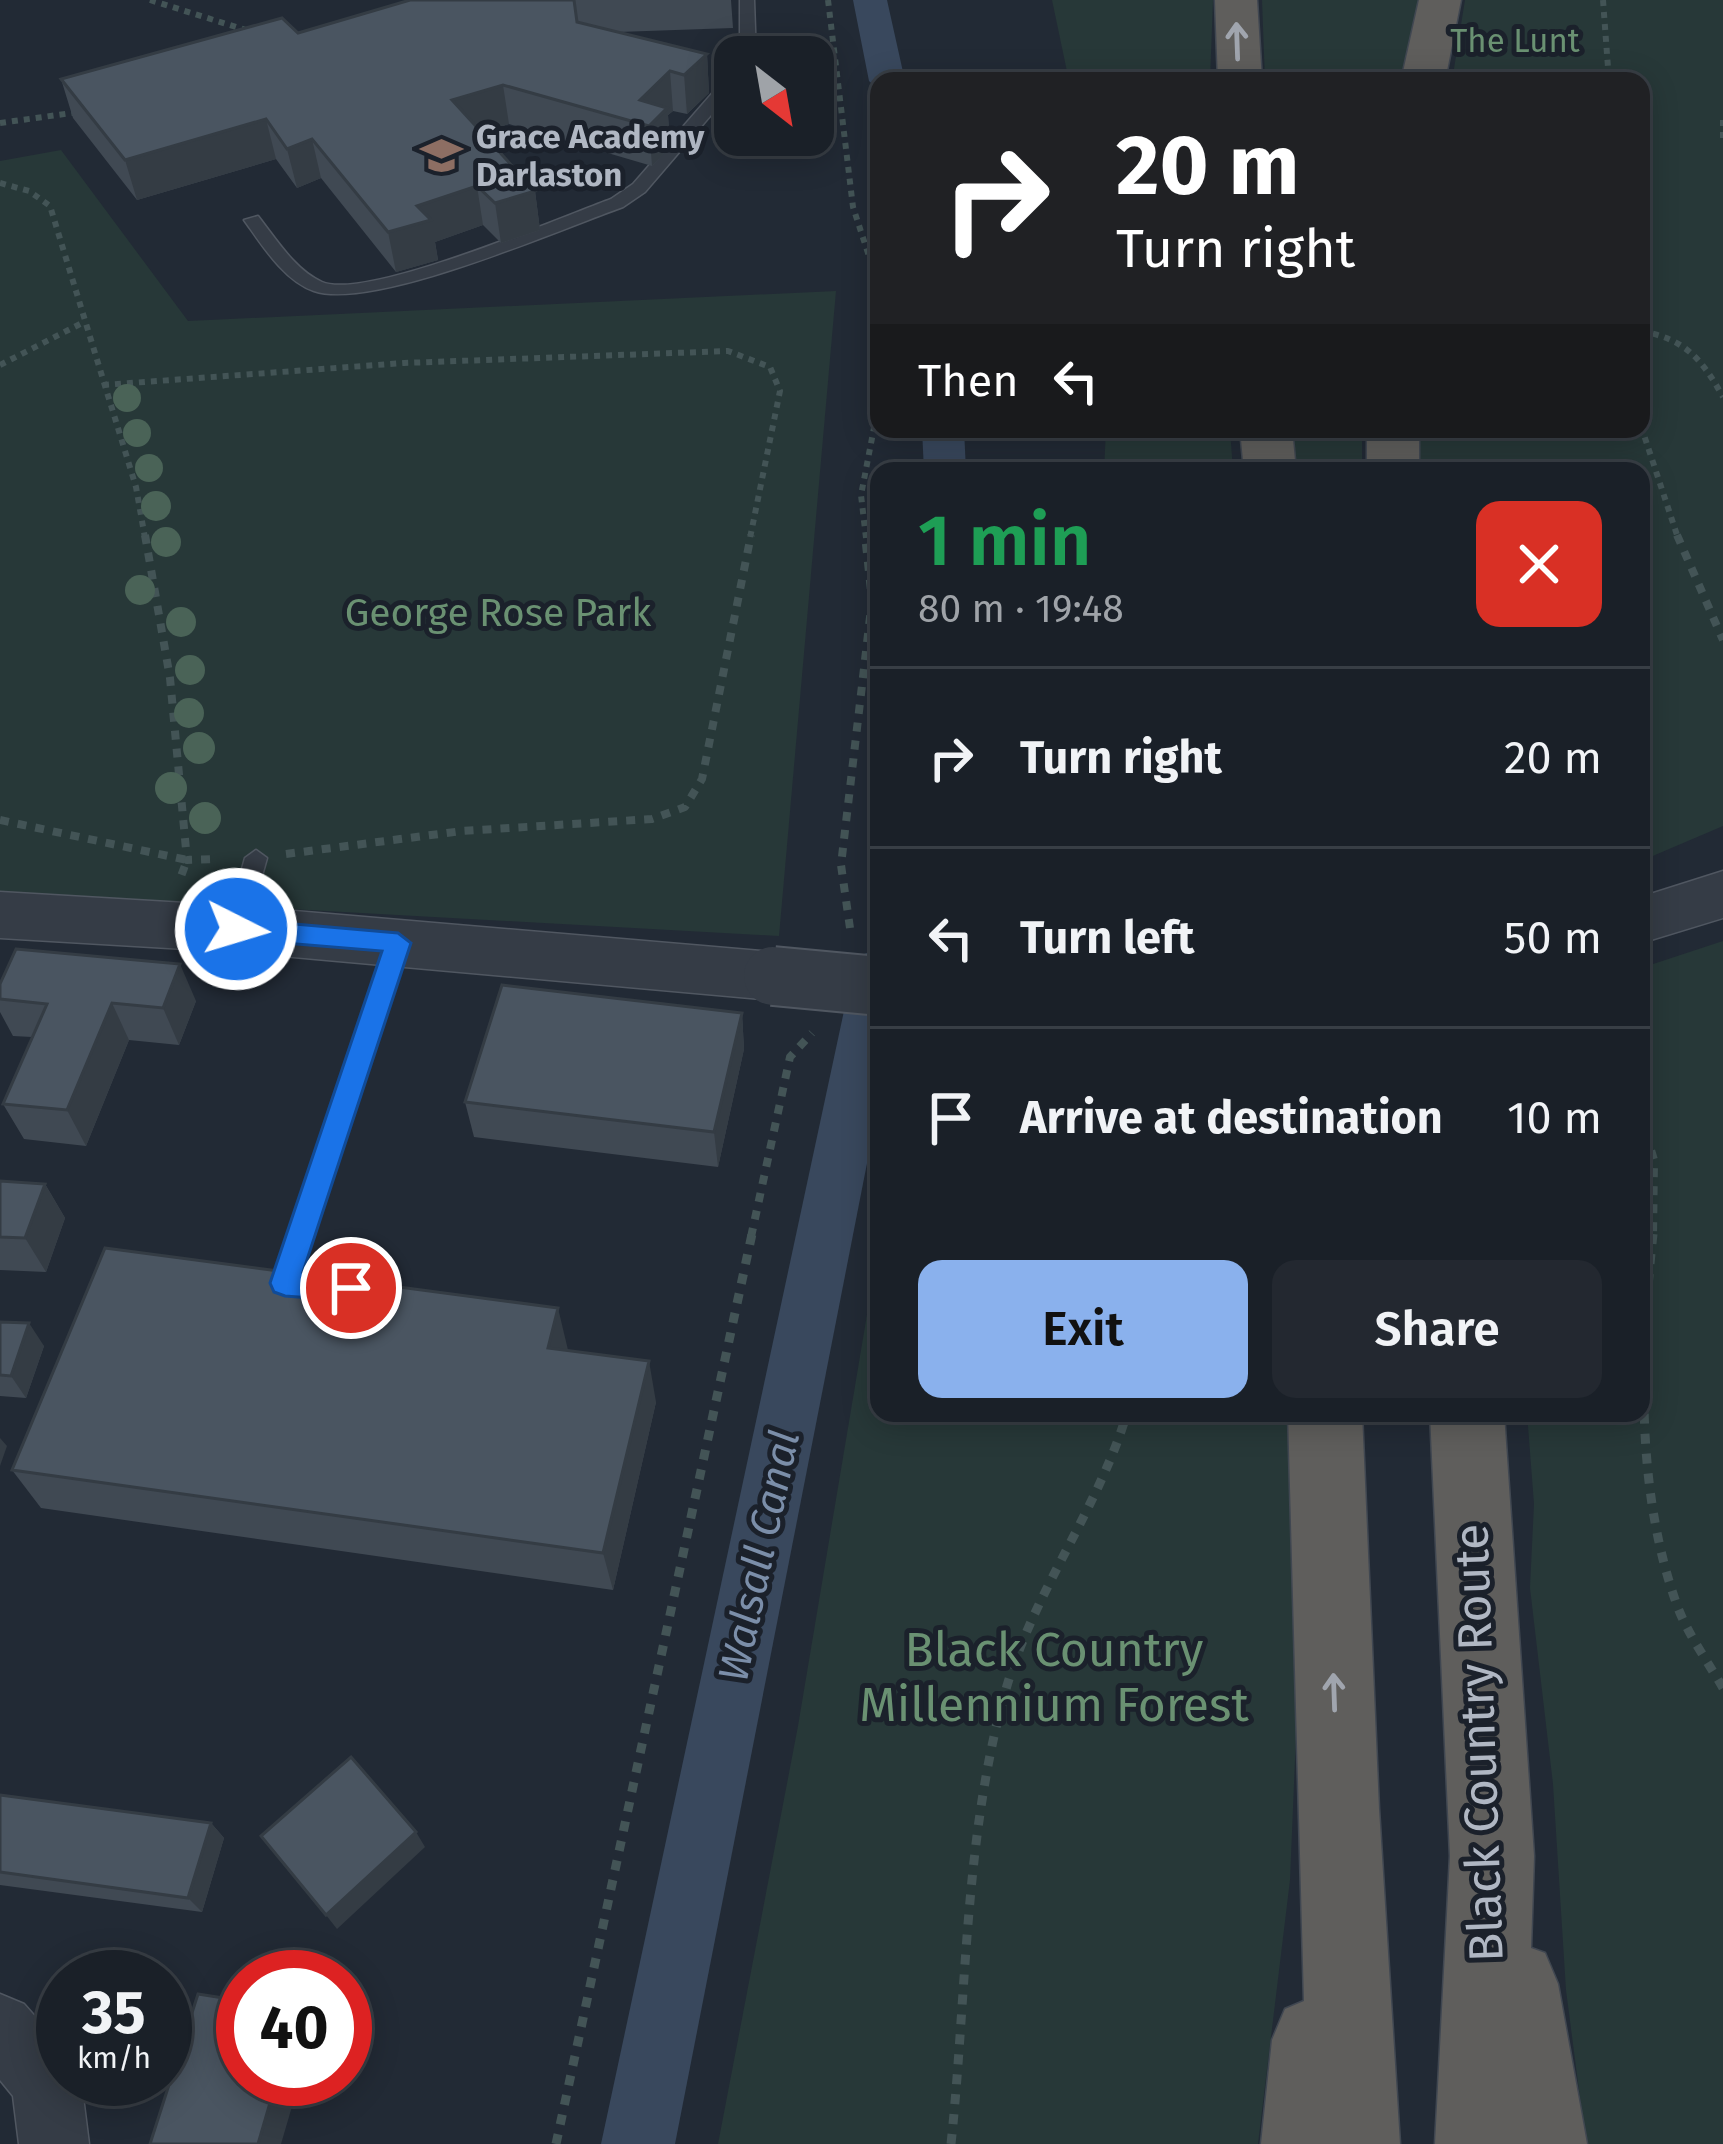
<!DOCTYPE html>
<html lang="en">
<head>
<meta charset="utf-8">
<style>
  body { margin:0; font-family:"Fira Sans",sans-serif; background:#232830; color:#f1f3f6; height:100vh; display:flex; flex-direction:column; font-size:45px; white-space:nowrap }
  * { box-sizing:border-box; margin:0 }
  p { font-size:39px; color:#9fa3a8 }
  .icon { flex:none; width:66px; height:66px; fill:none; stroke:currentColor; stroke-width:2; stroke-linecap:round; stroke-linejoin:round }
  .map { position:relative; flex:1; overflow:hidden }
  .drawer { position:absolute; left:870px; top:462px; width:780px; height:960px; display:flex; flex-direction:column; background:#1a2028; border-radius:24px; box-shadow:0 6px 30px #0003,0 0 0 3px #383e45 }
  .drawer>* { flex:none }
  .banner { position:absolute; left:870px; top:72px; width:780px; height:366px; border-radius:24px; box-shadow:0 6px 30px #0003,0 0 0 3px #383e45; background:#202124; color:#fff; overflow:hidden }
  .needle { width:78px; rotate:149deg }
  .controls { position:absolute; left:714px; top:36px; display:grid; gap:24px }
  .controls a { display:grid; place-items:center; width:120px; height:120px; border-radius:24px; background:#1a2028; box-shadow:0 6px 30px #0003,0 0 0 3px #383e45; font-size:60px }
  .speed { position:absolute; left:36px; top:1950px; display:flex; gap:24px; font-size:60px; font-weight:700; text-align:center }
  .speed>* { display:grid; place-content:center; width:156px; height:156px; border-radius:50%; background:#1a2028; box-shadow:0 6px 30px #0003,0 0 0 3px #383e45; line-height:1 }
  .speed small { font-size:30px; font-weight:400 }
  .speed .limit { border:18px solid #d22; background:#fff; color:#111 }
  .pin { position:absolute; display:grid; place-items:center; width:102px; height:102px; color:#fff; margin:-51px; border:6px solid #fff; border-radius:50%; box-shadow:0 3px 12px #0007 }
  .me { position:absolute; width:132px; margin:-66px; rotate:95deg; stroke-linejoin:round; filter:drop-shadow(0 0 9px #0008) }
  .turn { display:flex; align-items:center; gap:42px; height:252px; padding:0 48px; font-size:54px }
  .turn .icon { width:156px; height:156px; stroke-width:2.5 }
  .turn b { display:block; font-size:84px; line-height:102px }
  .then { display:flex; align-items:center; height:114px; padding:0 48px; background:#0003; gap:24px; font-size:45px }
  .round { display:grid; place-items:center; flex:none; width:126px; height:126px; border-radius:24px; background:#232830 }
  .headline { display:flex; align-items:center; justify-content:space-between; height:204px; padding:0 48px }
  h1 { font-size:72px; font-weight:600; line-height:90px; color:#1e9e55 }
  .cta { display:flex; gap:24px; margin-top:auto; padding:24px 48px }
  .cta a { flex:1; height:138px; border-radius:24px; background:#8ab1ed; color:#111; font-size:48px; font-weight:600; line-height:138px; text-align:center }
  .cta a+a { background:#232830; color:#f1f3f6 }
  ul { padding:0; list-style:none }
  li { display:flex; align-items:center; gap:36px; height:180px; padding:0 48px; border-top:3px solid #383e45 }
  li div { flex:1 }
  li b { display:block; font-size:45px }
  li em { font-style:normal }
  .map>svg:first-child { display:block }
  .green { fill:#273838 }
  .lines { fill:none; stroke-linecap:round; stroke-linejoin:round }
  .canal { fill:#39485d; fill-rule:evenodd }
  .service-casing { stroke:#505761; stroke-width:3 }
  .minor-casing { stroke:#505761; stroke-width:3 }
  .tertiary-casing { stroke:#505761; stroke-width:3 }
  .trunk-casing { stroke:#404751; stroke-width:3 }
  .path-far2 { stroke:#435456; stroke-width:6; stroke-dasharray:6 6; stroke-linecap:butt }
  .path-far1 { stroke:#435456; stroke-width:8; stroke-dasharray:9 9; stroke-linecap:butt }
  .path { stroke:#435456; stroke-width:9; stroke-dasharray:10 10; stroke-linecap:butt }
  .service { fill:#353c46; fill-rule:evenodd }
  .minor { fill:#353c46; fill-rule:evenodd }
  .tertiary { fill:#353c46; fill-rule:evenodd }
  .trunk { fill:#5f5e5c; fill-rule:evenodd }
  .tertiary-bridge-casing { stroke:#505761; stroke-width:62; stroke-linecap:butt }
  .tertiary-bridge { stroke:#353c46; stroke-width:58 }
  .tree { fill:#4a6357 }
  .wall { fill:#404953 }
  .shaded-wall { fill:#343c44 }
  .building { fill:#4a5561; stroke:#343c44; stroke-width:3 }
  .oneway { stroke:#a0a5ae }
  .route { fill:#1a73e8; stroke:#114b97; stroke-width:3 }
  .labels { text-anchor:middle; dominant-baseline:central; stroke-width:10; stroke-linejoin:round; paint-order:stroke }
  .far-park-label { font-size:33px; fill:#6a9172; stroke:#1b212b }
  .far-poi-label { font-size:33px; font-weight:bold; fill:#b0b7c3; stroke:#1b212b; text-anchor:start }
  .park-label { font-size:39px; fill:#6a9172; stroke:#1b212b }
  .water-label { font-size:42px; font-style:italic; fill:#7b8ea9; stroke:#1b212b }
  .near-park-label { font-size:48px; fill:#6a9172; stroke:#1b212b }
  .near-street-label { font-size:48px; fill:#b0b7c3; stroke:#1b212b }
</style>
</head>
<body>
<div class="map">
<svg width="1723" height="2144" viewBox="0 0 1723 2144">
  <rect width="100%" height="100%" fill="#222a35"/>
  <g class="green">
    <polygon points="1052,0 1213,0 1210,81 1069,81"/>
    <polygon points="1262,0 1425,0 1407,81 1265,81"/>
    <polygon points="1465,0 1723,0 1723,826 1641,861 1641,471 1420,471 1419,429 1641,429 1641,81 1452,81"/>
    <polygon points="61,150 188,321 836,291 779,936 0,893 0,161"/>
    <polygon points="1106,429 1230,429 1233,471 1104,471"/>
    <polygon points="1285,429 1362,429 1362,471 1288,471"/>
    <polygon points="1723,941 1723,2144 1586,2144 1566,1990 1553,1784 1530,1588 1534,1504 1527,1413 1641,1413 1641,968"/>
    <polygon points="879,1243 879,1413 1295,1413 1299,1663 1290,1880 1258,2144 718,2144 798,1726"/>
  </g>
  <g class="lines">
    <g class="canal">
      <polygon points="853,0 887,0 905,81 879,81 879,90 869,81"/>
      <polygon points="922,429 964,429 966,471 924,471"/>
      <polygon points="879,949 879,1102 675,2144 601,2144 853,969 861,955"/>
    </g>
    <defs>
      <g id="service">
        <polygon points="740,0 754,0 756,57 740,57"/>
        <path d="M735,72V87L645,192L623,207C558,230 374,311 314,291C284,281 262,245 244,220L258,216C276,239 295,270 322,282C366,301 559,218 611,199L633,184L729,74Z"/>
        <polygon points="256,850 267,858 247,929 236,938 225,929 245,858"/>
        <path d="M397,934L408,943L301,1273L311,1276L315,1284L311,1292C299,1296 288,1295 276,1291L272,1283L386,943Z"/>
      </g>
      <polygon id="minor" points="0,1994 24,2004 63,2048 63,2079 81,2081 89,2144 19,2144 13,2096 0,2080"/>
      <g id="tertiary">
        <polygon points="1723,871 1723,918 1641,943 1641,897"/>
        <polygon points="0,892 236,906 773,952 795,959 803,976 795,993 773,1000 236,952 0,938"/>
      </g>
      <g id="trunk">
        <polygon points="1215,0 1257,0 1262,81 1218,81"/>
        <polygon points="1419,0 1461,0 1445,81 1401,81"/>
        <polygon points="1240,429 1292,429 1296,471 1244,471"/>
        <rect x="1367" y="429" width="52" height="42"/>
        <polygon points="1288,1413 1362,1413 1379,1809 1400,2144 1261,2144 1272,2040 1285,2009 1304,2001"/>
        <polygon points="1430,1413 1504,1413 1534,1856 1531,1948 1545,1953 1558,1984 1587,2144 1435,2144 1450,1856"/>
      </g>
    </defs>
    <use href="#service" class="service-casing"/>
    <use href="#minor" class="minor-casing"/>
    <use href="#tertiary" class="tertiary-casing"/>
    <use href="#trunk" class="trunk-casing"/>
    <g class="path-far2">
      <polyline points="150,0 252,32"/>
      <polyline points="828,0 853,207 879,287"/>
      <polyline points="1603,0 1609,81"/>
      <polyline points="1723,120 1723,138"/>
      <polyline points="0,123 79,112"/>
      <polyline points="0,183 29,191 50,206 136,487 145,538"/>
      <path d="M1641,331C1685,339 1702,359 1723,397"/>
      <polyline points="0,365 84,322"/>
      <polyline points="103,385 404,363 728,351 770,367 780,391 750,538"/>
      <polyline points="1641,426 1678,538"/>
      <polyline points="866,538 861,495 879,402"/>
    </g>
    <g class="path-far1">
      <polyline points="145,535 170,678 187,860 218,859"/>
      <polyline points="1677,535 1723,640"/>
      <polyline points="0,820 187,860 180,879"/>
      <polyline points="286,854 462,831 652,819 685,807 702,779 751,535"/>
      <polyline points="850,928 841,865 872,600 865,535"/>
      <polyline points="1641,1116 1654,1160 1653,1237"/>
      <polyline points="751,1237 790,1057 812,1033"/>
    </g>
    <g class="path">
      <path d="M1653,1234C1640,1355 1635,1491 1678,1608C1689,1636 1708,1662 1723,1688"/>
      <polyline points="556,2144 752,1234"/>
      <path d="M951,2144C967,1993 964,1836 1006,1689C1034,1591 1098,1510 1127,1413"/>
    </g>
    <use href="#service" class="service"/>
    <use href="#minor" class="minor"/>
    <use href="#tertiary" class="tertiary"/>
    <use href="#trunk" class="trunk"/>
    <defs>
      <polyline id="tertiary-bridge" points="773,976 879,986"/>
    </defs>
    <use href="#tertiary-bridge" class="tertiary-bridge-casing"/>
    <use href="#tertiary-bridge" class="tertiary-bridge"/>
  </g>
  <g class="tree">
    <circle cx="127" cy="398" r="14"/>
    <circle cx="137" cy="433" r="14"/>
    <circle cx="149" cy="468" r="14"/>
    <circle cx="156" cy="506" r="15"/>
    <circle cx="166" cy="542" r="15"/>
    <circle cx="140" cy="590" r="15"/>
    <circle cx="181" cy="622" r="15"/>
    <circle cx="190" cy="670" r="15"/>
    <circle cx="189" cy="713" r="15"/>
    <circle cx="199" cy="748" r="16"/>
    <circle cx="171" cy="788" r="16"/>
    <circle cx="205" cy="818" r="16"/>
  </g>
  <g class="wall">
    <polygon points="410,0 731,0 733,28 618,32 707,54 709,93 687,114 673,111 668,115 670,147 652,166 509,124 482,132 535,191 540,230 501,243 483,225 435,242 438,260 396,272 321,178 297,188 276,159 137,200 73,118 61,79 298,33"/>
    <polygon points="0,984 196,1001 179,1045 129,1040 86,1146 24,1139 3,1104 32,1037 13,1036 0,1012"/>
    <polygon points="742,1013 744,1049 718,1167 474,1137 465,1102"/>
    <polygon points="0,1181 45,1184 65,1218 46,1272 0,1270"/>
    <polygon points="0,1322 44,1346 26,1398 0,1396"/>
    <polygon points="568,1351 656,1402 613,1590 41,1508 12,1470"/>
    <polygon points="0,1795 211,1823 224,1838 202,1912 0,1885"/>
  </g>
  <g class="shaded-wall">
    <polygon points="707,54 709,93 687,114 684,75"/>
    <polygon points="670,71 673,111 668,115 670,147 652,166 649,126 640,100"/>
    <polygon points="503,85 509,124 459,139 452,100"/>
    <polygon points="266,119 276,159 137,200 125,160"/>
    <polygon points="312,139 321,178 297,188 287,149"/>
    <polygon points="477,186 483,225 435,242 438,260 396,272 388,232 417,206"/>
    <polygon points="535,191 540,230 501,243 495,203"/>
    <polygon points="180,964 196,1001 179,1045 163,1008"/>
    <polygon points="112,1003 129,1040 86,1146 67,1110"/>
    <polygon points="742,1013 744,1049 718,1167 714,1132"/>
    <polygon points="45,1184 65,1218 46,1272 25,1238"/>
    <polygon points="558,1308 568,1350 548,1348"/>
    <polygon points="29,1323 44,1346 26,1398 11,1376"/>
    <polygon points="649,1361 656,1402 613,1590 603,1553"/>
    <polygon points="0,1438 7,1446 0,1466"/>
    <polygon points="211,1823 224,1838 202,1912 188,1898"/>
    <polygon points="416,1832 425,1847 337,1929 326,1915"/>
    <polygon points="277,2079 300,2079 281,2144 258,2144"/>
  </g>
  <g class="building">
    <polygon points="410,0 574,0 577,22 707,54 684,75 670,71 640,100 667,108 649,126 503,85 452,100 535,191 495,203 477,186 417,206 431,220 388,232 312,139 287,149 266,119 125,160 61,79 282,18 298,33"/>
    <polygon points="16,949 180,964 163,1008 112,1003 67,1110 3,1104 47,1004 0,999 0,984"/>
    <polygon points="502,985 742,1013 714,1132 465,1102"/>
    <polygon points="0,1181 45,1184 25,1238 0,1237"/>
    <polygon points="105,1248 558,1308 548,1348 649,1361 603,1553 12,1470"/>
    <polygon points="0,1322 29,1323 11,1376 0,1375"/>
    <polygon points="351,1757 416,1832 326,1915 261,1836"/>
    <polygon points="0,1795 211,1823 188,1898 0,1872"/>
    <polygon points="198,1994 243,2001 243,2079 277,2079 258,2144 150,2144"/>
  </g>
  <defs><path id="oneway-shaft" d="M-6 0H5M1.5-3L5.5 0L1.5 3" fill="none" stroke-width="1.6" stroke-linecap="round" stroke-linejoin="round" transform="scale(3)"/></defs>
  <g class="oneway">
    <use href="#oneway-shaft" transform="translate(1237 41) rotate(-92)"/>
    <use href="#oneway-shaft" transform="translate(1334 1692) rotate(-92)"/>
  </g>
  <polygon class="route" points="236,919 398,933 411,943 303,1272 362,1279 366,1288 362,1297 351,1301 285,1296 274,1292 270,1283 382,951 236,939 223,929"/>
  <defs>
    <symbol id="school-bare" viewBox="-9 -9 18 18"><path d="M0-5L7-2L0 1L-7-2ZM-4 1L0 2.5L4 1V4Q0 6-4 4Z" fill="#8d6e63" stroke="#1b212b" stroke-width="2.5" paint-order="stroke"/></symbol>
  </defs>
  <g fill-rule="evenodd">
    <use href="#school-bare" x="412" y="126" width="59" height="59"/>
  </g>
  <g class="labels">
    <g class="far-park-label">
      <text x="1515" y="41">The Lunt</text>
    </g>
    <g class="far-poi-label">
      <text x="476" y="137">Grace Academy<tspan x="476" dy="38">Darlaston</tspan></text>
    </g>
    <g class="park-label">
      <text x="498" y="613">George Rose Park</text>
    </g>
    <g class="water-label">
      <text transform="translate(759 1556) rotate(-78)">Walsall Canal</text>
    </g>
    <g class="near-park-label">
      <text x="1054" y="1650">Black Country<tspan x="1054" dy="55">Millennium Forest</tspan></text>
    </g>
    <g class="near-street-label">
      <text transform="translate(1479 1743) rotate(-92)">Black Country Route</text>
    </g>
  </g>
</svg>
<div class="controls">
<a><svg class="needle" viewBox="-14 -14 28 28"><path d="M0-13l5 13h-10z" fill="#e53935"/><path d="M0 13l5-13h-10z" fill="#9fa3a8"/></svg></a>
</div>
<div class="speed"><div>35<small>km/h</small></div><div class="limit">40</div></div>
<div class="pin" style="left:351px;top:1288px;background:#d93025"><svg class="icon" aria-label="arrive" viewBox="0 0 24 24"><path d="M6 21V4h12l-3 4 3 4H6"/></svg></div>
<svg class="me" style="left:236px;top:929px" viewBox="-20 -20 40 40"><circle r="17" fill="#1a73e8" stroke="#fff" stroke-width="3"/><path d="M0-11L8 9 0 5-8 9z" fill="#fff"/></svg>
<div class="banner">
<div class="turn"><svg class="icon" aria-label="right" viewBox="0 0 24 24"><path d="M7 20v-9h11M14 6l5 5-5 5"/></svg><div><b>20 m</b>Turn right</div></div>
<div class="then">Then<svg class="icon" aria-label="left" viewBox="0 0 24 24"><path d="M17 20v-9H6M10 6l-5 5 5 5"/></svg></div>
</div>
<section class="drawer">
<div class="headline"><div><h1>1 min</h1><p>80 m · 19:48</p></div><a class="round" style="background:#d93025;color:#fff"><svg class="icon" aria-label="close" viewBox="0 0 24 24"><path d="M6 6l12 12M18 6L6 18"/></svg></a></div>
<ul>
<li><svg class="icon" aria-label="right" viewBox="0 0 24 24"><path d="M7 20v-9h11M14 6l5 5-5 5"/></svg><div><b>Turn right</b></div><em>20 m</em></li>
<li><svg class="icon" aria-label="left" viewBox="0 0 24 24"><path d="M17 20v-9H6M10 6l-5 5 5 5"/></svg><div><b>Turn left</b></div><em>50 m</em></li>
<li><svg class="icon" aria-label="arrive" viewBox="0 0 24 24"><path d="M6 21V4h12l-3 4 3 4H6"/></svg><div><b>Arrive at destination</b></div><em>10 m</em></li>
</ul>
<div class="cta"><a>Exit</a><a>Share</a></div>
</section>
</div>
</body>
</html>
